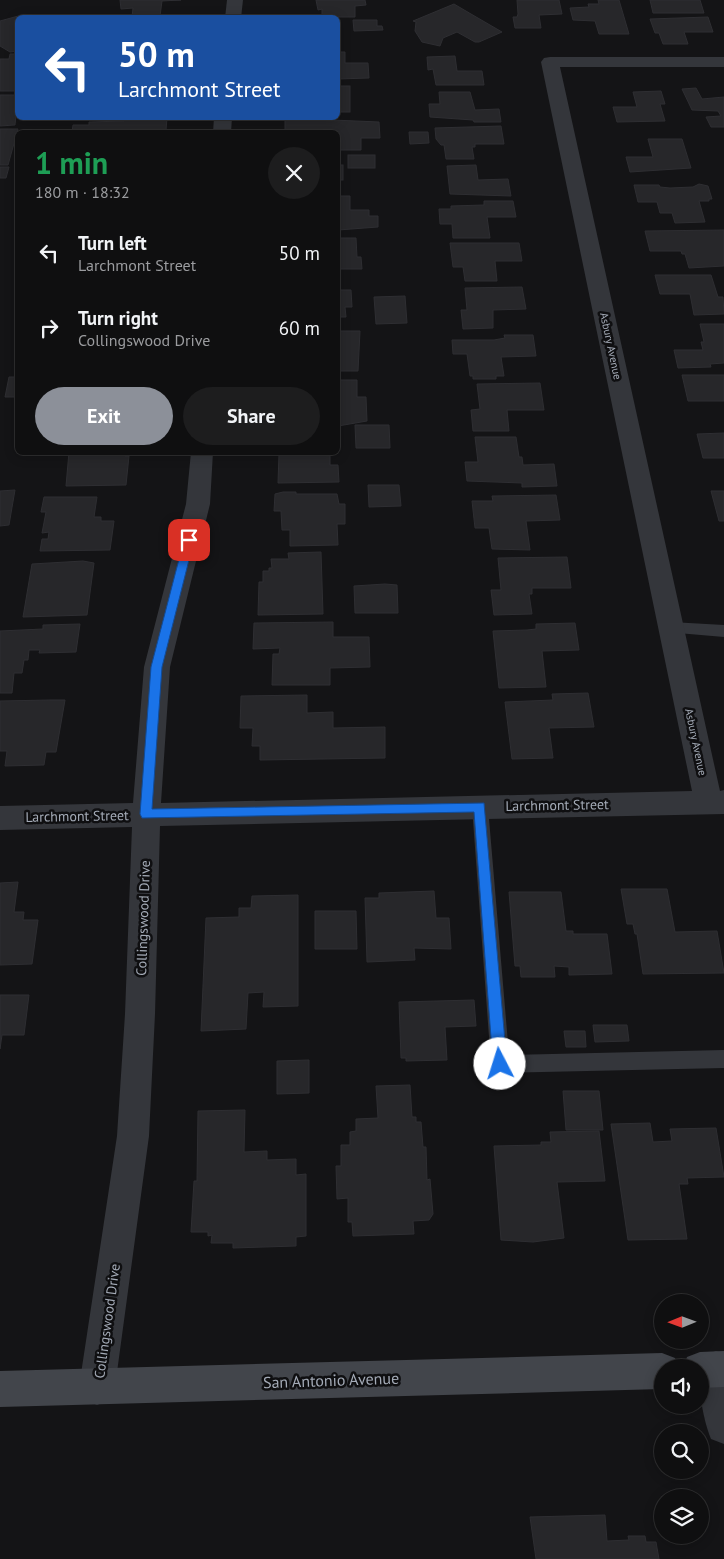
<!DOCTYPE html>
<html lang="en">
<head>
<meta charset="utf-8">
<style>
  body { margin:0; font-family:"PT Sans",sans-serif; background:#1d1d1e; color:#f1f3f6; height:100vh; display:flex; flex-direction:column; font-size:19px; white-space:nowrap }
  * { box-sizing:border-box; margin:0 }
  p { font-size:16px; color:#9b9c9f }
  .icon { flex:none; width:28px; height:28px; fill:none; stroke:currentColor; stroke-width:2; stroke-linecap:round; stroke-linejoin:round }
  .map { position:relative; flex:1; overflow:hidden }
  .drawer { position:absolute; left:15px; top:130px; width:325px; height:325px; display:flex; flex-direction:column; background:#0f0f10; border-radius:8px; box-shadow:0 2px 12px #0003,0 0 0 1px #2f2f30 }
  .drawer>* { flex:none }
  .hud { position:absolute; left:15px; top:15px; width:325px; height:105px; border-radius:8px; box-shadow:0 2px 12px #0003,0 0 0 1px #2f2f30; background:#1a4fa0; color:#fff; overflow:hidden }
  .needle { width:32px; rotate:269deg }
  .fabs { position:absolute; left:654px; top:1294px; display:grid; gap:10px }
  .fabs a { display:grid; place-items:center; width:55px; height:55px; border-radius:50%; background:#0f0f10; box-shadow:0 2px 12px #0003,0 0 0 1px #2f2f30; font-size:25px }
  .pin { position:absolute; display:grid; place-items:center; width:42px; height:42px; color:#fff; margin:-21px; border-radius:10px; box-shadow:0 2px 8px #0006 }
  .me { position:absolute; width:55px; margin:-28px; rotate:355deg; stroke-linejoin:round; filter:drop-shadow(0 0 4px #0008) }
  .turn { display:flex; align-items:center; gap:18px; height:105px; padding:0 20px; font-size:22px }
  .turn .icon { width:65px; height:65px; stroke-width:2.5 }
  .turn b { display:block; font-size:35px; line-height:42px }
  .round { display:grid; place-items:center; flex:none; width:52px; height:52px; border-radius:26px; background:#1d1d1e }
  .head { display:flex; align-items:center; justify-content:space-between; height:85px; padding:0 20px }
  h1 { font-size:30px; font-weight:700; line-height:38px; color:#1e9e55 }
  .action { display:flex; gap:10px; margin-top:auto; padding:10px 20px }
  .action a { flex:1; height:58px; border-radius:30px; background:#8c9099; color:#fff; font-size:20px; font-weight:700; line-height:58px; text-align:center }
  .action a+a { background:#1d1d1e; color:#f1f3f6 }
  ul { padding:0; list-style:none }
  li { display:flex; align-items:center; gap:15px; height:75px; padding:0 20px }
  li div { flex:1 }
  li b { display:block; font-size:19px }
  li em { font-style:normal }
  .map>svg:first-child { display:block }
  .building { fill:#27272a; stroke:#2e2e32 }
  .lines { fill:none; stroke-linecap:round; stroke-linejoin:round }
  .service { fill:#34363b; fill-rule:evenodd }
  .minor { fill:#34363b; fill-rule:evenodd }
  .secondary { fill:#42454b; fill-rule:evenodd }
  .route { fill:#1a73e8; stroke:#114b97 }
  .labels { text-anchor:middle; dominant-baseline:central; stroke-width:5; stroke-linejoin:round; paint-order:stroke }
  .far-street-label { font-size:11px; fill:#a4abb7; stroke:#0f0f11 }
  .street-label { font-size:14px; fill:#a4abb7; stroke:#0f0f11 }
  .near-street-label { font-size:16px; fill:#a4abb7; stroke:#0f0f11 }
</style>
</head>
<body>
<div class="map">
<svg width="724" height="1559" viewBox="0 0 724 1559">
  <rect width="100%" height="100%" fill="#141416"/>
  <g class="building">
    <polygon points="120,0 181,0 162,1 160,16 132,17 133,8 121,9"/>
    <polygon points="316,0 365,0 366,5 355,6 355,17 322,17 322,9 318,10"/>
    <polygon points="517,0 559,0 562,14 539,15 541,28 515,28 513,17 517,17 518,14"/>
    <polygon points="598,0 619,0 629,34 599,34 595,21 573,20 570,8 589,7 588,4 599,4"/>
    <polygon points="650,0 700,0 704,13 653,13"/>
    <polygon points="454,4 471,14 502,32 479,42 475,42 457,32 443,38 440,46 422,42 415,31 416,22 413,21"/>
    <polygon points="22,15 25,18 18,18 18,51 10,52 0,46 0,21"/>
    <polygon points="708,17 713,32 684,32 688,44 663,44 659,33 655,33 650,19"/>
    <polygon points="353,20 377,20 377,26 382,26 383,30 354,31"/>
    <polygon points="338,52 345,52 345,63 368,63 369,78 338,79"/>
    <polygon points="10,54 18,54 18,91 0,91 0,59 9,59"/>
    <polygon points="455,56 457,71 482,71 484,85 436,85 433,69 428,70 427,57"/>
    <rect x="338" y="86" width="12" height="26"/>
    <polygon points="696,88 702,99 724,97 724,127 711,127 706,117 721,116 718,111 692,110 682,89"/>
    <polygon points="661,91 665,104 660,104 665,121 617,122 613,107 637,107 633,92"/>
    <polygon points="439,92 470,92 475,110 499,109 501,122 474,122 473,120 430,117 429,104 440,104"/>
    <polygon points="0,95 18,95 15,125 0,126"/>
    <polygon points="124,118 167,118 166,130 134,130 134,132 72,132 73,125 89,125 89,122 124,121"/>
    <polygon points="285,118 379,122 380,138 361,138 361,150 338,150 338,132 317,132 317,130 285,130"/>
    <polygon points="501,126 504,144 475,144 475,147 472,147 474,159 446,159 444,145 441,145 436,139 435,128"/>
    <polygon points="0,129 18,129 8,165 0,165"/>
    <polygon points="409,132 428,132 429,143 410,144"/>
    <polygon points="648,139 682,139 691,168 630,172 626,157 653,157"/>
    <rect x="348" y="155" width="27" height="13"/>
    <rect x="338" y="165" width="5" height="15"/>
    <polygon points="476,165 478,180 508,179 511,196 450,194 447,166"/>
    <polygon points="0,167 9,167 6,178 0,178"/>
    <polygon points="699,184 708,186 712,199 709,199 709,201 699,201 705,222 675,223 672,213 660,213 657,202 638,202 634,185 659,185 660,187 670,188 693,187"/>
    <polygon points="338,196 350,196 350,210 369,210 369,216 378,216 378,227 338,230"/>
    <polygon points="484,201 513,201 516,217 487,217 490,238 453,238 452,224 440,224 439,209 451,209 451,206 484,205"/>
    <polygon points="724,230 724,266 689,268 685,254 682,254 681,251 650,251 645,231"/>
    <polygon points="338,238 356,238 357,257 361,257 362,269 340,269 340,273 338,273"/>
    <polygon points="450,243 519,243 522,261 495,261 497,281 465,281 463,267 453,267"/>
    <polygon points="655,275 711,275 718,297 723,297 724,314 694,315 690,294 660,294"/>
    <polygon points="522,287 526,309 493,310 493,328 463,329 461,310 467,310 465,288"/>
    <polygon points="338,290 351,290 352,307 345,307 346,317 338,317"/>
    <polygon points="405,296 407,323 376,324 374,297"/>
    <polygon points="700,324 724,324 724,363 710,364 711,367 678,368 674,350 703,350 701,342 704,342"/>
    <polygon points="338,331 360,331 358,371 338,371"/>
    <polygon points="504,335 533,335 536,356 501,357 504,376 496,376 496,379 473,379 473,376 470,376 467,354 453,354 452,340 494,340 505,338"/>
    <polygon points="682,375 724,375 724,401 688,401"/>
    <polygon points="9,377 18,377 18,397 5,397"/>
    <polygon points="338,380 357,380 357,397 366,397 367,421 338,426"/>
    <polygon points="540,383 544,410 507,410 509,431 473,431 471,410 480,409 477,384"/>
    <polygon points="355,425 389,425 390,448 356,448"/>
    <polygon points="724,433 724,458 703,458 697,434"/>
    <polygon points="475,437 516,437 519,457 522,457 523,465 554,464 557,486 522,487 522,483 467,481 465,462 478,462"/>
    <polygon points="69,452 126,452 125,456 129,456 126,485 66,486"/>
    <polygon points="282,452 330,452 330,465 338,465 339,482 278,483 279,454"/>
    <polygon points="368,485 399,485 401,506 369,507"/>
    <polygon points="15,490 9,525 0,526 0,491"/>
    <polygon points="711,491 724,491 724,521 719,521"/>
    <polygon points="283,492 296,492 296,494 337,494 339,504 345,504 345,524 337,524 338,545 290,546 290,530 282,530 281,511 274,511 275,494"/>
    <polygon points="556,495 560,520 526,521 530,550 492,549 489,528 475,528 472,501 493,501 492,496"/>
    <polygon points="44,497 97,497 94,517 101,517 101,521 114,521 110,550 40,551 42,539 48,539 49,532 42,533 46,512 41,512"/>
    <polygon points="321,552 323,614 258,615 259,582 263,582 263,571 269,571 269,568 272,568 271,559 289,559 288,553"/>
    <polygon points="567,557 571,588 532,588 532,594 529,594 532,614 494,615 491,590 501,590 498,558"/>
    <polygon points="83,561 94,563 87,615 23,617 32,564"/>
    <polygon points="385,584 397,585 398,613 355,613 354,586"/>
    <polygon points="333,622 333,637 369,637 370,667 330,668 330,685 272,685 273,654 279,654 280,648 253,649 254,623"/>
    <polygon points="575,623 579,650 542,651 546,687 499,688 493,631 527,630 536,629 536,624"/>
    <polygon points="80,624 76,652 39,653 40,650 29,650 28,660 24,660 22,673 14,673 12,693 0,693 0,631 43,629 43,625"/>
    <polygon points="588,693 594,727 549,728 553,758 512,759 505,702 553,700 552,694"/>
    <polygon points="307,695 307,713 333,712 333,728 385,727 385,758 260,760 260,746 252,746 253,728 240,728 241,696"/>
    <polygon points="50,700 65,700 56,752 46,752 44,765 5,766 7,751 0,751 0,701"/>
    <polygon points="18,882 14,912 24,912 23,920 38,920 32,964 0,965 0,883"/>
    <polygon points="621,889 667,889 675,932 717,931 724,973 643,974 637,934 635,934 633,924 627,924"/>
    <polygon points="434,891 436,918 449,918 451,949 414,948 415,960 367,962 365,898 379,898 379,893"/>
    <polygon points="509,892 561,892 566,931 573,931 573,934 607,934 612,974 569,975 569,967 554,966 555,977 521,977 520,966 515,966"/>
    <polygon points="298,895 298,1006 263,1007 264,992 248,993 246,1029 201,1031 206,918 239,917 239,908 251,908 252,896"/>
    <polygon points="315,911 356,911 357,949 315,949"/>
    <polygon points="0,995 29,995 24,1035 2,1035 0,1049"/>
    <polygon points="474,1000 476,1026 445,1027 447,1060 406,1061 406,1058 401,1058 399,1002"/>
    <polygon points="593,1025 627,1025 629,1041 595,1042"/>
    <polygon points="564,1031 585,1031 586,1047 566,1047"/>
    <polygon points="309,1060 309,1093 277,1094 277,1061"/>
    <polygon points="410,1085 412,1117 416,1117 416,1122 421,1122 423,1147 426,1147 427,1180 430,1179 433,1214 429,1220 413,1221 414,1234 353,1236 352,1222 348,1222 348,1198 337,1199 336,1166 341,1166 341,1145 350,1145 350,1132 356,1131 356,1119 378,1118 376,1086"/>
    <polygon points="563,1091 599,1091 603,1130 566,1130"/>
    <polygon points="245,1110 244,1152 267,1151 267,1160 296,1159 296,1175 306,1174 306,1236 296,1237 296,1246 233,1248 233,1243 211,1243 212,1235 208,1236 208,1232 191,1232 194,1181 197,1181 198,1111"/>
    <polygon points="650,1123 653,1142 672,1141 670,1129 716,1128 724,1177 687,1178 688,1184 679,1184 687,1239 628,1240 611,1124"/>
    <polygon points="599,1131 605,1181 557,1182 564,1238 533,1242 501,1240 494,1146 541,1145 541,1142 551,1142 550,1132"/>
    <polygon points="605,1515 607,1541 629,1540 628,1536 645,1536 646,1542 656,1542 659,1559 536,1559 530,1517"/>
  </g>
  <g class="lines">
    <g class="service">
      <polygon points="671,622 724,625 724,637 666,632 664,628 666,624"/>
      <polygon points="480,800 486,802 488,807 509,1055 724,1050 724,1068 500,1073 493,1070 491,1064 472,807 474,802"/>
    </g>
    <g class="minor">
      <polygon points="227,0 243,0 241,18 225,18"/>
      <polygon points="550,57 724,57 724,67 560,67 720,791 724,790 724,814 160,826 155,1014 149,1136 115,1387 110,1400 97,1405 84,1400 79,1387 117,1136 125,1014 132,827 0,830 0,806 133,803 144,667 186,504 191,452 213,452 210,504 170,667 161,803 692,791 541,62 544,58"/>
      <polygon points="214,118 232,118 231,132 213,132"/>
      <path d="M716,1351L724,1354V1444L711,1439C702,1417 695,1376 703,1356Z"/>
    </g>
    <g class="secondary">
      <polygon points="724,1351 724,1387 700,1388 700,1368 683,1368 687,1357 700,1352"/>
      <polygon points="662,1353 675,1358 679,1368 662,1368 662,1389 0,1407 0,1371"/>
    </g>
  </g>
  <polygon class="route" points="189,537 194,540 162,667 152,809 484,803 507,1064 505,1069 500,1070 495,1069 493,1064 474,812 142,818 140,814 151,667 184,540"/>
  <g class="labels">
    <g class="far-street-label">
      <text transform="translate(611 346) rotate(78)">Asbury Avenue</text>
      <text transform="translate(696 742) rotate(78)">Asbury Avenue</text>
    </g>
    <g class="street-label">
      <text transform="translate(557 805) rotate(-1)">Larchmont Street</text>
      <text transform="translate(77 816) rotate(-1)">Larchmont Street</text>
      <text transform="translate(143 918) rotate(-88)">Collingswood Drive</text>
      <text transform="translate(107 1321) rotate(-82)">Collingswood Drive</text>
    </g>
    <g class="near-street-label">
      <text transform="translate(331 1380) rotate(-2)">San Antonio Avenue</text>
    </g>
  </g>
</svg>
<div class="fabs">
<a><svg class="needle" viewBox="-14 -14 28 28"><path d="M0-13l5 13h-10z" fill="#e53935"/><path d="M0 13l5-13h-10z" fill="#9b9c9f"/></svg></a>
<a><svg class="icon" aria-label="sound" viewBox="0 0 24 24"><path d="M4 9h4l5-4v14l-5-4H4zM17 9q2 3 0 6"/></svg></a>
<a><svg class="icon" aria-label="search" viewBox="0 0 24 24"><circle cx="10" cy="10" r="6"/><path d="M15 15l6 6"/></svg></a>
<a><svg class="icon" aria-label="layers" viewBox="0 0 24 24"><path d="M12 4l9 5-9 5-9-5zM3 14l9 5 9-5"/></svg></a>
</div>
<div class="pin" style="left:189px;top:540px;background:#d93025"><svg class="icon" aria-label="arrive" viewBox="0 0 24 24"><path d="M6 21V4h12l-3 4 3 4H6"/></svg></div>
<svg class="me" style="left:500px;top:1064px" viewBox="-20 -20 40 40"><circle r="19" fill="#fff"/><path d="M0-13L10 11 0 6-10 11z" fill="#1a73e8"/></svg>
<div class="hud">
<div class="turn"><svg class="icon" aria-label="left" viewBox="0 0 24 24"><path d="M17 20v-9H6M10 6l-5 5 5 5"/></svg><div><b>50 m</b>Larchmont Street</div></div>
</div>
<section class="drawer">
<div class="head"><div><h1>1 min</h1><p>180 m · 18:32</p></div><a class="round"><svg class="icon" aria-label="close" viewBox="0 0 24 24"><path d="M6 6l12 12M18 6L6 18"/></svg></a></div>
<ul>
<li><svg class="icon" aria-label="left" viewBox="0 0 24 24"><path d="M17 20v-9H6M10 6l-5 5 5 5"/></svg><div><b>Turn left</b><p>Larchmont Street</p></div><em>50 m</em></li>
<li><svg class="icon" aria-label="right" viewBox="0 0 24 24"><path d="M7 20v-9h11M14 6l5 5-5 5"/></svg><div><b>Turn right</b><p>Collingswood Drive</p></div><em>60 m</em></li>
</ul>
<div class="action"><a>Exit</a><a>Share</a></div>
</section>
</div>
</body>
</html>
